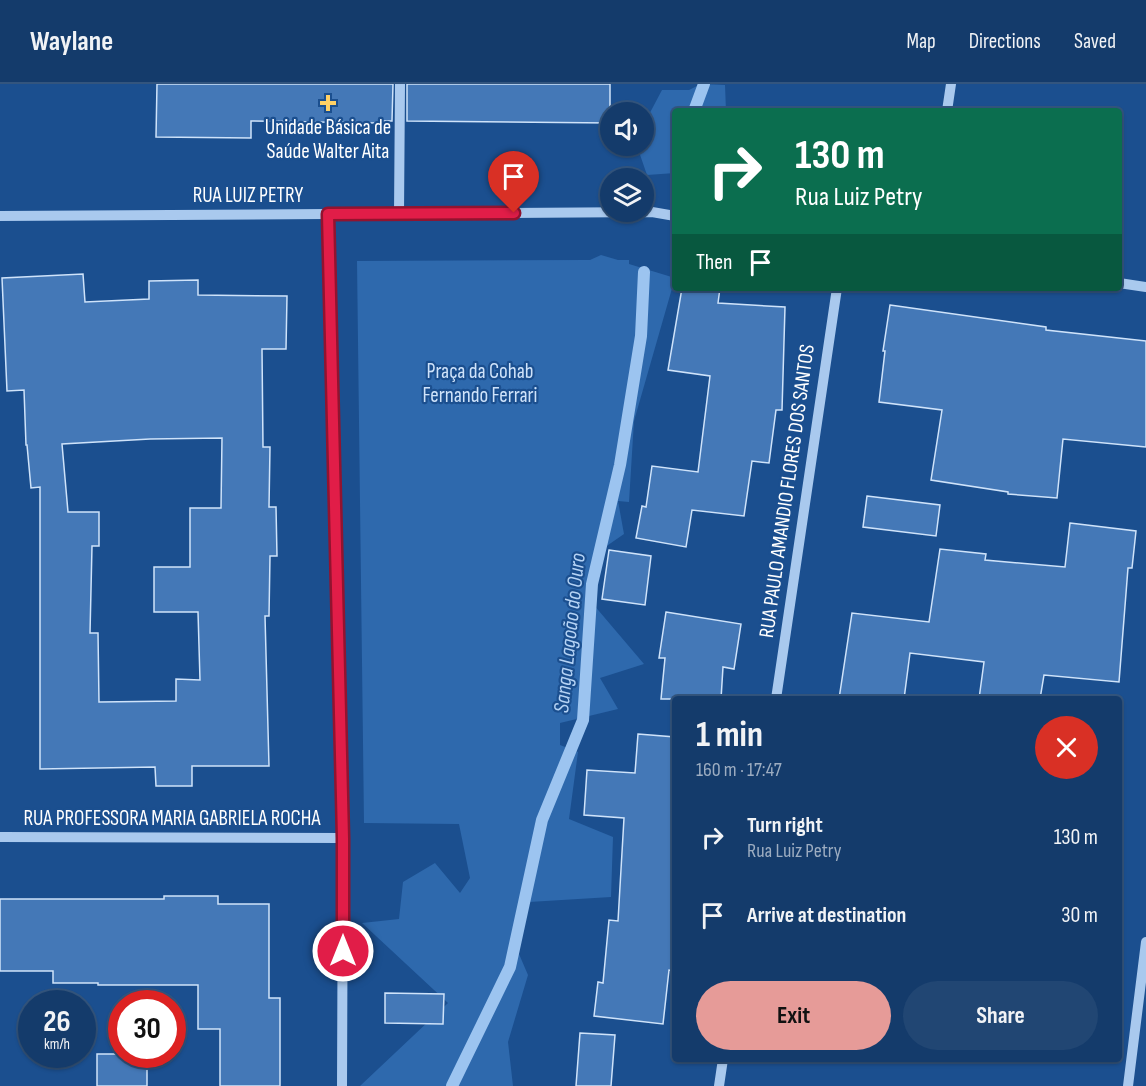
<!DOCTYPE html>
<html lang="en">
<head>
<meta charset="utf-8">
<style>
  body { margin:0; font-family:"Sofia Sans Condensed",sans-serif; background:#214673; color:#f1f3f6; height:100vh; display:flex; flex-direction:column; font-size:22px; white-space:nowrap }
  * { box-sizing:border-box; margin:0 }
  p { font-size:20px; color:#9dadc1 }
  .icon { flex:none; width:33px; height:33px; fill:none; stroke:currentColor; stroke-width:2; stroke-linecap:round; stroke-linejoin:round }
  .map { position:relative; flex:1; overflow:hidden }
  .panel { position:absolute; left:672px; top:612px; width:450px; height:366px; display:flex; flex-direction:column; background:#143b6b; border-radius:6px; box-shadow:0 2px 4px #0004,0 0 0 2px #33557e }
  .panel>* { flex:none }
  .banner { position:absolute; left:672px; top:24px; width:450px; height:183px; border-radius:6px; box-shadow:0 2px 4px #0004,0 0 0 2px #33557e; background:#0b6e4f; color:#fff; overflow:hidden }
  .fabs { position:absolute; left:600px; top:18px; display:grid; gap:12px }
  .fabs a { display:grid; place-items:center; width:54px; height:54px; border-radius:50%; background:#143b6b; box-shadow:0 2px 4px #0004,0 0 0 2px #33557e; font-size:30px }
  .speed { position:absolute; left:18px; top:906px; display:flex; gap:12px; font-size:30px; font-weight:700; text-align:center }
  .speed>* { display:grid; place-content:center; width:78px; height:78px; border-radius:50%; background:#143b6b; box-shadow:0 2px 4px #0004,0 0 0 2px #33557e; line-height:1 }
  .speed small { font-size:15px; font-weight:400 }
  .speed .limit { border:9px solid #d22; background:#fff; color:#111 }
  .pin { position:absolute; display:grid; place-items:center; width:51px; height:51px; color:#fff; margin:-62px -26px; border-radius:50% 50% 50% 0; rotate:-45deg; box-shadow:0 0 6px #0007 }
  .pin .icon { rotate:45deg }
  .me { position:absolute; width:66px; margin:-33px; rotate:0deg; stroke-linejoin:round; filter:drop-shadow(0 0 4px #0008) }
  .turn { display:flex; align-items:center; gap:21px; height:126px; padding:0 24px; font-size:27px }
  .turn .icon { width:78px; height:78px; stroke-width:2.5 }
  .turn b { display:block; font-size:42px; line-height:51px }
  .then { display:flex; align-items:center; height:57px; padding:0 24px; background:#0003; gap:12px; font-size:22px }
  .round { display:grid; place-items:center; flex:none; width:63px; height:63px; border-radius:32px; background:#214673 }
  .overview { display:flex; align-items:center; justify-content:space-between; height:102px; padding:0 24px }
  h1 { font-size:36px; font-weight:700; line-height:45px }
  .button { display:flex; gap:12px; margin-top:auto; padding:12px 24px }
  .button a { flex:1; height:69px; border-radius:36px; background:#e69b98; color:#111; font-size:24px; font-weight:700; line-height:69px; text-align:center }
  .button a+a { background:#214673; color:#f1f3f6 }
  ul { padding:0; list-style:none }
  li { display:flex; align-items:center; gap:18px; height:78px; padding:0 24px }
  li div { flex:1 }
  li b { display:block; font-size:22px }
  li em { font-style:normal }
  header { display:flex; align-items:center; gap:36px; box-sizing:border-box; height:84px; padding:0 30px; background:#143b6b; border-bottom:2px solid #33557e }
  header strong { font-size:28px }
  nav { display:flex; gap:33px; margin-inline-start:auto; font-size:21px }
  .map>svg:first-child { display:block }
  .green { fill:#2e69ad }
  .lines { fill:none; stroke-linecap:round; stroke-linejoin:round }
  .stream { stroke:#9cc4f0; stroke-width:12 }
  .building { fill:#4478b7; stroke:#cfe3fa; stroke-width:1.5; fill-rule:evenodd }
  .minor { stroke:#a9c9ee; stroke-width:10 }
  .route-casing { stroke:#92132f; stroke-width:15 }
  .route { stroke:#e11d48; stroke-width:10 }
  .poi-dot { fill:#ffd166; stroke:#1b4f8f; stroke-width:2 }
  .labels { text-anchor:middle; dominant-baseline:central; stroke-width:4.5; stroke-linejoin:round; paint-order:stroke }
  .poi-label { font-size:21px; fill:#fff; stroke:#1b4f8f }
  .street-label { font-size:21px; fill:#fff; stroke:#1b4f8f }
  .park-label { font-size:21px; fill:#cfe3fa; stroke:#1b4f8f }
  .water-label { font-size:22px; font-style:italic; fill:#b5d3f5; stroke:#1b4f8f }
</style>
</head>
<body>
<header>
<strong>Waylane</strong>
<nav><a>Map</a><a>Directions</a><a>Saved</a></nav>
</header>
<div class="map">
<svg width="1146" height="1002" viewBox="0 0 1146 1002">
  <rect width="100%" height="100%" fill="#1b4f8f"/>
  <g class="green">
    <polygon points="701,0 725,1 726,27 675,27 675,89 647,91 637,62 644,62 644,40 662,6 689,6"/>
    <polygon points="601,171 618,176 629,176 629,180 675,194 634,337 629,418 618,417 624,450 598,468 593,520 644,580 600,594 618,625 560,639 560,661 578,668 569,735 613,753 611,813 529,818 513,856 528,891 508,958 513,1002 360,1002 448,919 362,839 399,835 403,798 435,779 460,809 470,794 459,740 364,739 357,177 590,176"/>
  </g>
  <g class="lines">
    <g class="stream">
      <polyline points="694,27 704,0"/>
      <polyline points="452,1002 510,883 542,736 583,636 592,500 620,381 641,252 644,188"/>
    </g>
  </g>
  <g class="building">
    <polygon points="157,0 393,0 392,37 379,37 379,39 251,37 251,54 156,53"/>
    <polygon points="407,0 610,0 610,39 407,37"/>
    <path d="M83,190L85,218L149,215V197L198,196V211L287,212L286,265H262L263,363H270L269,423H276L277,472H270L269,532H265L269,682H192V702H156L155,683L40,685V403L31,404L27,361H26L24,306L7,307L2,194ZM222,354L221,424H190V483H154V528H198L200,596L176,595V617L99,618L98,549H90L92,462H99V428H68L62,360L150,355Z"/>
    <polygon points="682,204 720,204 718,219 785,223 782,326 776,326 769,379 752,377 744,432 692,426 686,463 636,454 642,422 646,423 652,382 698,388 710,292 668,286"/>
    <polygon points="890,221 1046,243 1046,246 1146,257 1146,363 1063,355 1057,414 1008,410 1008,408 931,396 942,326 879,318 885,267 883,267"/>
    <polygon points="867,412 940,421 936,452 863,443"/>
    <polygon points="1070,439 1136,447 1132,484 1128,484 1119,598 1044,591 1040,615 979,615 984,578 910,569 904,615 839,615 852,529 929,538 940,465 986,470 985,476 1065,483"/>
    <polygon points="609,466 651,472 645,521 602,515"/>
    <polygon points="666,528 741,540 734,585 723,583 721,615 661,615 665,574 659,574"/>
    <polygon points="638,650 675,653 675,887 669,886 663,940 594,932 598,898 603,899 609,836 618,837 624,734 584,731 587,686 635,689"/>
    <polygon points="164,812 218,812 218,820 269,820 269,914 280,914 280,1002 220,1002 220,945 198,945 198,901 98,901 98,899 53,899 53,887 0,887 0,815 164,815"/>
    <polygon points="385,909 444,910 443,940 385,939"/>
    <polygon points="580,949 615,951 611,1002 576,1002"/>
    <rect x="97" y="970" width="50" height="32"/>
  </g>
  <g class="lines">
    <g class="minor">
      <polyline points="947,27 951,0"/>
      <polyline points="328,130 343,754 342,1002"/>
      <polyline points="399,130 400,0"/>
      <polyline points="0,132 652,128 675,132"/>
      <polyline points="1119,199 1146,203"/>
      <polyline points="776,615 837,204"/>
      <polyline points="0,753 343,754"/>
      <polyline points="719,1002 723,975"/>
      <polyline points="1128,1002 1146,858"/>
    </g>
  </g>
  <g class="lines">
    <defs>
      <polyline id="route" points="343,867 343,754 328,130 514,129"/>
    </defs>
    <use href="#route" class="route-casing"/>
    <use href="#route" class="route"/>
  </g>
  <path class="poi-dot" d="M325 10h6v6h6v6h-6v6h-6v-6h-6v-6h6z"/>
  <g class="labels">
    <g class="poi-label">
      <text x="328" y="43">Unidade Básica de<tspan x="328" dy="24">Saúde Walter Aita</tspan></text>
    </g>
    <g class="street-label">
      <text x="248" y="111">RUA LUIZ PETRY</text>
      <text transform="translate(787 407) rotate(-82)">RUA PAULO AMANDIO FLORES DOS SANTOS</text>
      <text x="172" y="734">RUA PROFESSORA MARIA GABRIELA ROCHA</text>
    </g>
    <g class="park-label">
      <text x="480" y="287">Praça da Cohab<tspan x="480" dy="24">Fernando Ferrari</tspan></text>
    </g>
    <g class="water-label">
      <text transform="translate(570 549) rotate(-84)">Sanga Lagoão do Ouro</text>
    </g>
  </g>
</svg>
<div class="fabs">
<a><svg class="icon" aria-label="sound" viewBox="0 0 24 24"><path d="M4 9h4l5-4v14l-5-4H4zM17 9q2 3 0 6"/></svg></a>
<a><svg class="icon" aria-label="layers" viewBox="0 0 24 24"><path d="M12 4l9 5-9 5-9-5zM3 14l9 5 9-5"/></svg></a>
</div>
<div class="speed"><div>26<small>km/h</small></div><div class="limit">30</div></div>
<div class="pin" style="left:514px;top:129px;background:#d93025"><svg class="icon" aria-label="arrive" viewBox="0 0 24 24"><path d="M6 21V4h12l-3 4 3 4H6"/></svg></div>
<svg class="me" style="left:343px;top:867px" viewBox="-20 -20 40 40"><circle r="17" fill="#e11d48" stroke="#fff" stroke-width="3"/><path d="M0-11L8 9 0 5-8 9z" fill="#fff"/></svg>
<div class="banner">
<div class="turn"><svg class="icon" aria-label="right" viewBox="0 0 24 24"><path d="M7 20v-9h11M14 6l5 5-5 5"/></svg><div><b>130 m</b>Rua Luiz Petry</div></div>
<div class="then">Then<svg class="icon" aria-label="arrive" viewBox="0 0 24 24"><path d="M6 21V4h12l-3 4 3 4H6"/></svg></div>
</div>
<section class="panel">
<div class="overview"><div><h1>1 min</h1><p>160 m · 17:47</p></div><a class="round" style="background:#d93025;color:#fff"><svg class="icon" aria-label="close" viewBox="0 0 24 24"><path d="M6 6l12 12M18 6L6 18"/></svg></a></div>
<ul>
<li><svg class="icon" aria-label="right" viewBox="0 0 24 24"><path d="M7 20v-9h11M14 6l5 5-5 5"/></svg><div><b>Turn right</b><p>Rua Luiz Petry</p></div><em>130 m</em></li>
<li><svg class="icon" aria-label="arrive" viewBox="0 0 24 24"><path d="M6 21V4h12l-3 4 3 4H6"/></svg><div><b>Arrive at destination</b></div><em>30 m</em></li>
</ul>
<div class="button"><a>Exit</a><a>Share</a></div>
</section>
</div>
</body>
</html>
